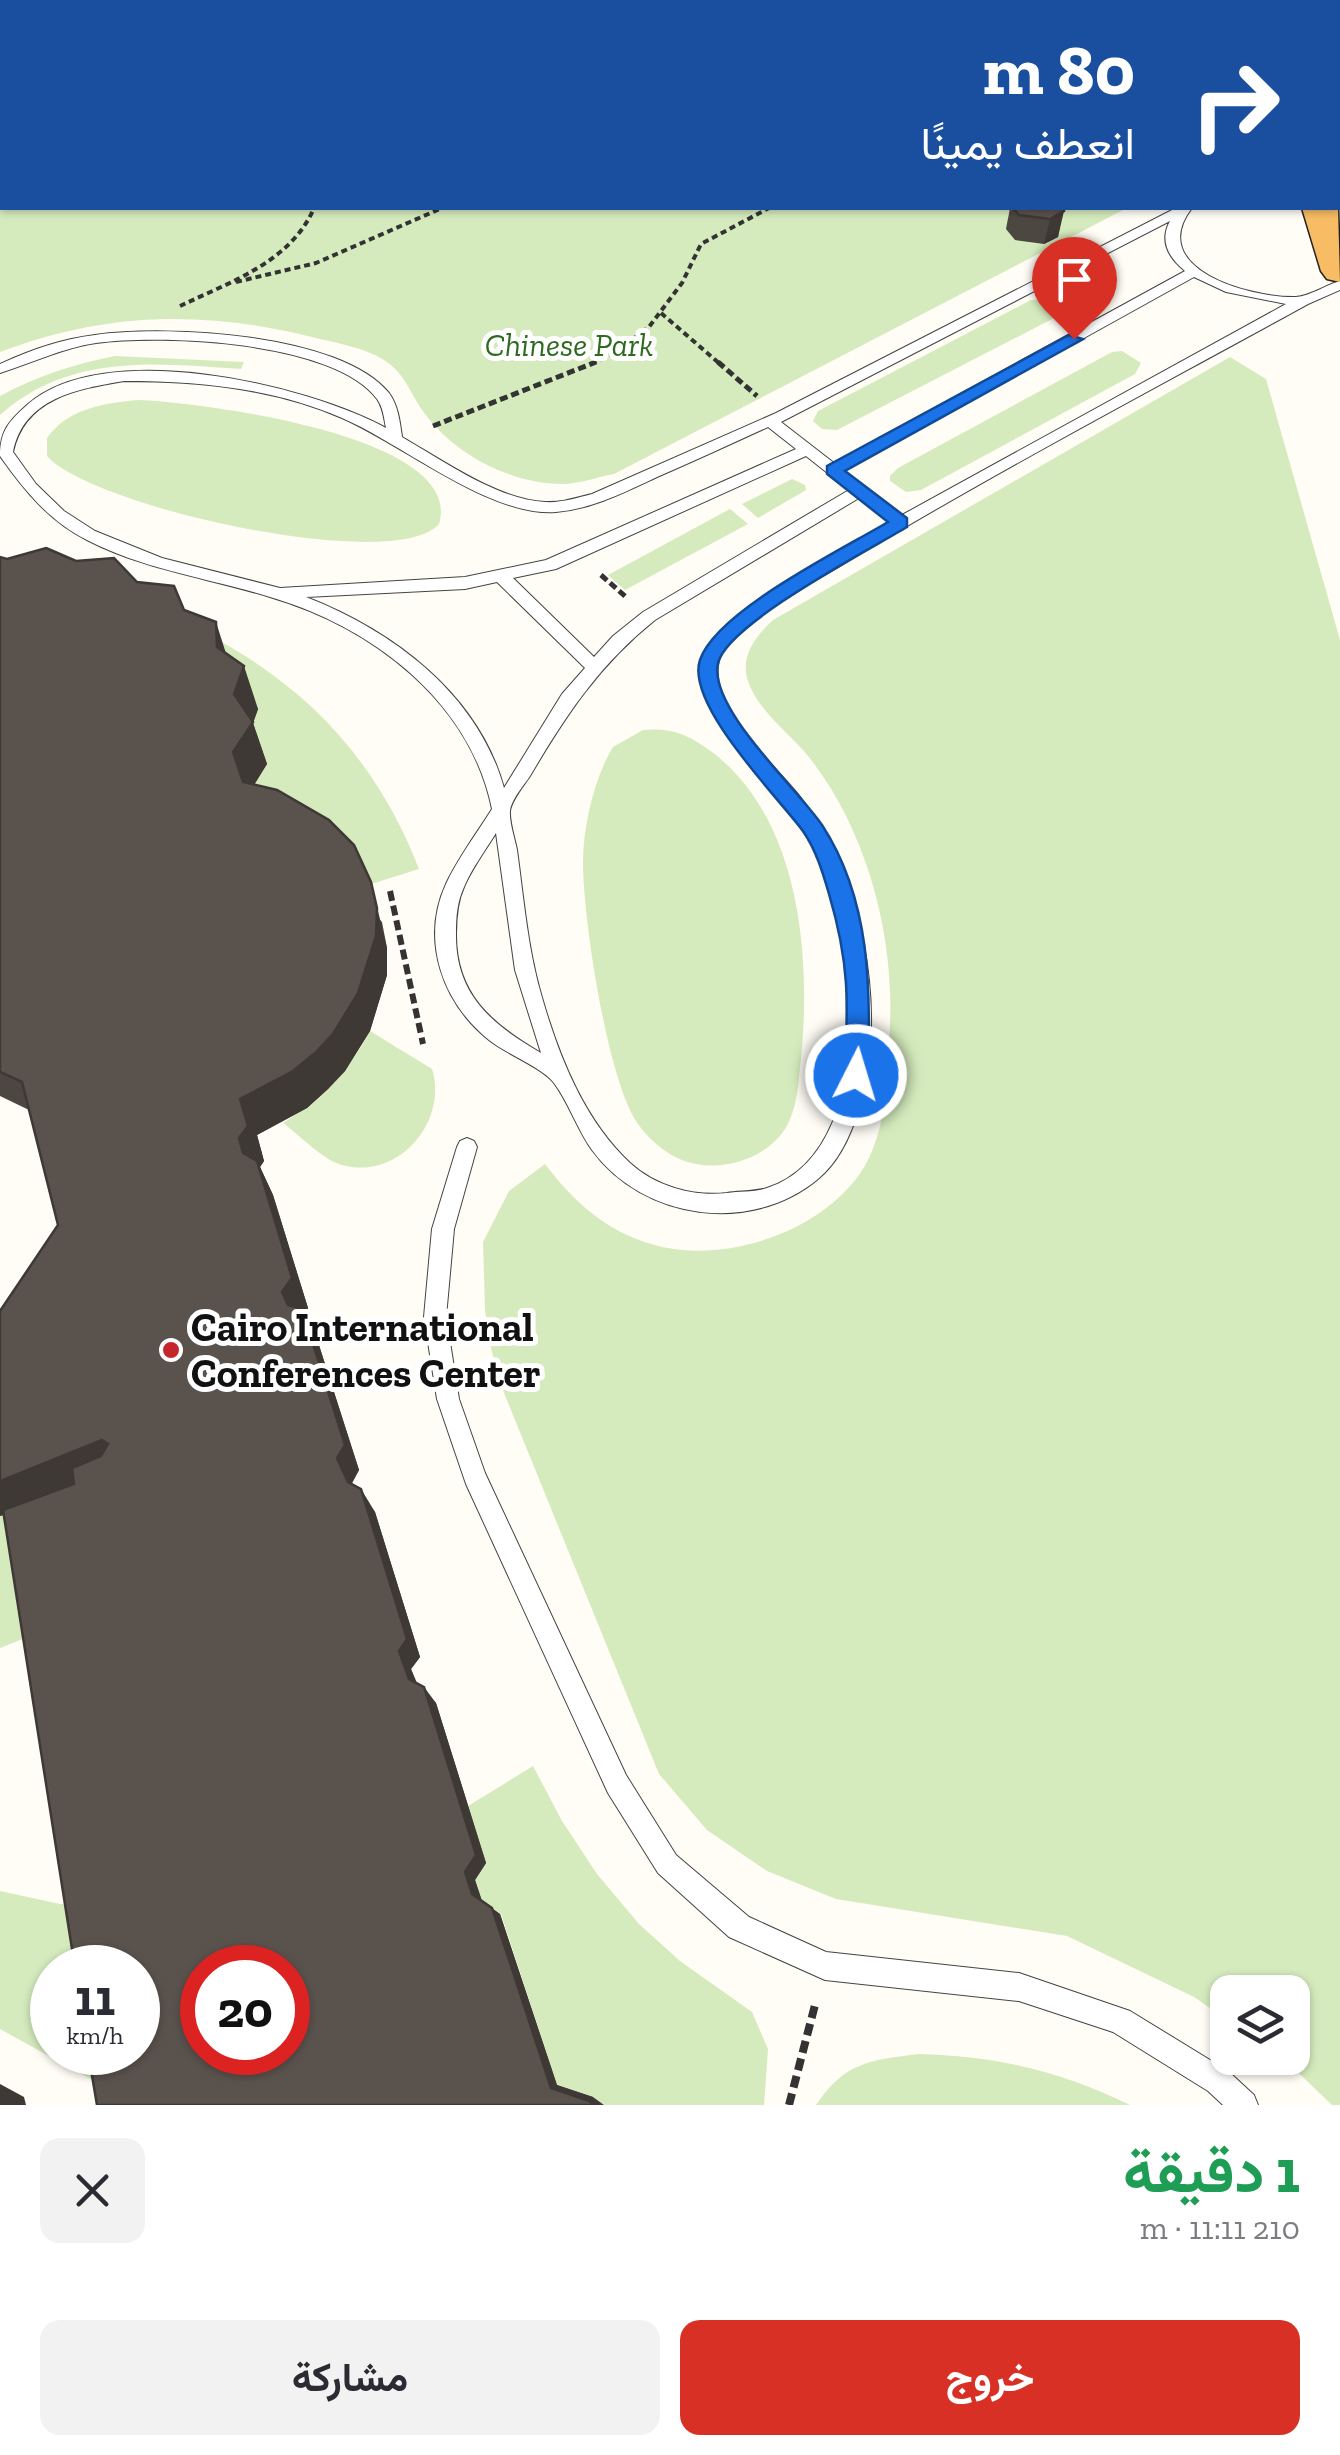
<!DOCTYPE html>
<html lang="ar">
<head>
<meta charset="utf-8">
<style>
  body { margin:0; font-family:"Zilla Slab",Vazirmatn,serif; background:#f2f2f3; color:#2b2b33; direction:rtl; height:100vh; display:flex; flex-direction:column; font-size:38px; white-space:nowrap }
  * { box-sizing:border-box; margin:0 }
  p { font-size:32px; color:#7c7c81 }
  .icon { flex:none; width:55px; height:55px; fill:none; stroke:currentColor; stroke-width:2; stroke-linecap:round; stroke-linejoin:round }
  .map { position:relative; height:2105px; overflow:hidden; direction:ltr }
  .side { display:flex; flex-direction:column; background:#fff; flex:1 }
  .side>* { flex:none }
  .hud { position:absolute; left:0px; top:0px; width:1340px; height:210px; box-shadow:0 2px 8px #0004; direction:rtl; background:#1a4fa0; color:#fff; overflow:hidden }
  .buttons { position:absolute; left:1210px; top:1975px; display:grid; gap:20px }
  .buttons a { display:grid; place-items:center; width:100px; height:100px; border-radius:20px; background:#fff; box-shadow:0 2px 8px #0004; font-size:50px }
  .speed { position:absolute; left:30px; top:1945px; display:flex; gap:20px; font-size:50px; font-weight:700; text-align:center }
  .speed>* { display:grid; place-content:center; width:130px; height:130px; border-radius:50%; background:#fff; box-shadow:0 2px 8px #0004; line-height:1 }
  .speed small { font-size:25px; font-weight:400 }
  .speed .limit { border:15px solid #d22; background:#fff; color:#111 }
  .pin { position:absolute; display:grid; place-items:center; width:85px; height:85px; color:#fff; margin:-102px -42px; border-radius:50% 50% 50% 0; rotate:-45deg; box-shadow:0 0 10px #0007 }
  .pin .icon { rotate:45deg }
  .me { position:absolute; width:110px; margin:-55px; rotate:5deg; stroke-linejoin:round; filter:drop-shadow(0 0 8px #0008) }
  .turn { display:flex; align-items:center; gap:35px; height:210px; padding:0 40px; font-size:45px }
  .turn .icon { width:130px; height:130px; stroke-width:2.5 }
  .turn b { display:block; font-size:70px; line-height:85px }
  .round { display:grid; place-items:center; flex:none; width:105px; height:105px; border-radius:20px; background:#f2f2f3 }
  .overview { display:flex; align-items:center; justify-content:space-between; height:170px; padding:0 40px }
  h1 { font-size:60px; font-weight:700; line-height:75px; color:#1e9e55 }
  .cta { display:flex; gap:20px; margin-top:auto; padding:20px 40px }
  .cta a { flex:1; height:115px; border-radius:20px; background:#d93025; color:#fff; font-size:40px; font-weight:700; line-height:115px; text-align:center }
  .cta a+a { background:#f2f2f3; color:#2b2b33 }
  .map>svg:first-child { display:block }
  .green { fill:#d5ebbd }
  .lines { fill:none; stroke-linecap:round; stroke-linejoin:round }
  .service-casing { stroke:#444; stroke-width:2 }
  .trunk-casing { stroke:#222; stroke-width:3 }
  .path-far3 { stroke:#333; stroke-width:4; stroke-dasharray:6 4; stroke-linecap:butt }
  .path-far2 { stroke:#333; stroke-width:5; stroke-dasharray:8 4; stroke-linecap:butt }
  .path-far1 { stroke:#333; stroke-width:6; stroke-dasharray:10 5; stroke-linecap:butt }
  .path { stroke:#333; stroke-width:8; stroke-dasharray:12 6; stroke-linecap:butt }
  .service { fill:#fff; fill-rule:evenodd }
  .trunk { fill:#f7bc64; fill-rule:evenodd }
  .wall { fill:#4d4742 }
  .shaded-wall { fill:#3f3936 }
  .building { fill:#5a524d; stroke:#3f3936; stroke-width:2.5; fill-rule:evenodd }
  .route { fill:#1a73e8; stroke:#114b97; stroke-width:2.5 }
  .poi-dot { fill:#c4262e; stroke:#fff; stroke-width:4 }
  .labels { text-anchor:middle; dominant-baseline:central; stroke-width:10; stroke-linejoin:round; paint-order:stroke }
  .far-park-label { font-size:32px; font-style:italic; fill:#2f6b1f; stroke:#fff }
  .poi-label { font-size:40px; font-weight:bold; fill:#111; stroke:#fff; text-anchor:start }
</style>
</head>
<body>
<div class="map">
<svg width="1340" height="2105" viewBox="0 0 1340 2105">
  <rect width="100%" height="100%" fill="#fffdf5"/>
  <g class="green">
    <path d="M0,0H1193L1194,2H2V208H1127L614,474C598,477 578,484 562,484C509,483 456,455 425,414C410,394 406,374 384,360C363,347 336,343 312,337C203,310 106,312 0,352Z"/>
    <polygon points="1049,299 1061,307 1056,317 837,430 822,429 813,421 818,411 1031,300"/>
    <polygon points="1122,351 1141,363 1135,374 921,490 906,492 890,481 890,476 898,468 1112,352"/>
    <path d="M115,356L244,362L241,369C156,363 69,353 0,415V396C37,376 74,364 115,356Z"/>
    <path d="M1230,357L1266,379L1340,640V2105H1332L1283,2058H1292V1992H1228L1227,2020L1194,1997L1067,1936L836,1899L767,1871L707,1830L659,1774L502,1388L491,1348L485,1310L483,1242L509,1191L545,1164C573,1201 606,1231 651,1244C725,1267 834,1229 869,1158C888,1118 888,1068 890,1024C894,934 867,833 812,761C792,734 757,712 747,678C741,654 757,635 773,620Z"/>
    <path d="M139,400C193,402 466,434 439,524C394,575 90,506 47,456V438C68,408 105,403 139,400Z"/>
    <polygon points="792,479 805,485 806,490 758,518 742,504"/>
    <polygon points="730,509 748,524 625,590 608,575"/>
    <path d="M218,640C314,693 379,766 419,869L365,886L258,824Z"/>
    <path d="M643,730C671,727 690,735 712,752C801,820 811,957 801,1059C798,1083 798,1111 783,1132C764,1158 727,1170 696,1164C672,1160 649,1141 636,1121C607,1076 583,918 583,863C583,827 594,778 613,747Z"/>
    <path d="M370,1031L432,1069C448,1119 402,1178 346,1166C324,1162 301,1136 283,1123C321,1099 349,1071 370,1031Z"/>
    <polygon points="127,1466 48,1629 0,1648 0,1516"/>
    <polygon points="533,1766 562,1821 597,1874 639,1924 680,1961 752,2012 768,2049 764,2105 604,2105 593,2097 557,2085 501,1914 482,1901 475,1880 486,1863 468,1806"/>
    <polygon points="0,1891 60,1904 94,1903 105,1967 52,1968 52,2052 119,2053 127,2099 0,2029"/>
    <path d="M919,2054C996,2056 1061,2071 1130,2105H816C845,2062 870,2060 919,2054Z"/>
  </g>
  <g class="lines">
    <defs>
      <g id="service">
        <path d="M1176,208H1192C1145,269 1250,298 1296,297C1310,296 1326,285 1340,281V290L1308,304C1152,390 993,473 840,566C806,587 743,616 723,651C696,698 775,764 801,798C816,818 831,842 840,865C861,915 872,973 871,1027C870,1075 857,1147 818,1179C751,1235 643,1220 592,1150C577,1129 569,1103 554,1083C543,1068 506,1054 489,1040C443,1003 420,941 446,884C458,858 477,833 492,809C470,701 372,627 270,597C209,578 145,570 87,540C49,521 24,490 0,456C0,431 9,421 27,405C103,337 305,384 386,428C384,418 383,407 377,399C334,341 163,334 96,343C62,348 32,363 0,373V364C30,350 62,339 95,335C167,325 340,333 389,393C398,405 400,422 402,437C442,460 498,500 545,502C561,503 576,498 592,494L776,413ZM1170,221C1159,241 1169,258 1185,271L834,463L781,422ZM1194,277L1226,292L1286,304L902,515L844,471ZM124,381C198,381 273,388 342,418C403,444 489,517 556,512C592,509 625,492 657,477C694,461 731,444 768,427L796,449L546,560L465,577L280,588L162,558L95,531L64,511L36,484L13,452C24,398 77,389 124,381ZM806,456L849,490L643,612L613,636L594,657L513,578L556,569ZM859,498L890,522C847,547 708,617 701,665C693,717 788,800 813,847C841,899 853,968 851,1027C849,1087 832,1167 767,1188C755,1192 739,1191 727,1193C693,1197 655,1186 630,1163C585,1121 560,1059 543,1001C528,952 524,901 517,850C515,839 509,822 510,811C511,800 524,785 530,776C566,715 599,665 655,620ZM497,582L585,668L562,694L504,788C478,694 393,631 306,597L465,589ZM496,833L515,970L541,1053C491,1024 455,994 456,933C456,917 457,902 464,887C472,868 485,851 496,833Z"/>
        <polygon points="467,1138 474,1141 477,1147 454,1229 446,1317 459,1399 485,1473 626,1775 676,1855 749,1917 826,1952 1019,1973 1130,2011 1228,2071 1254,2095 1258,2105 1223,2105 1208,2091 1113,2032 1019,2001 825,1980 729,1937 658,1873 608,1793 466,1484 437,1399 424,1317 432,1229 457,1147 460,1141"/>
      </g>
      <g id="trunk">
        <rect x="1247" y="0" width="32" height="2"/>
        <polygon points="1302,208 1338,208 1340,282 1327,279 1321,271"/>
      </g>
    </defs>
    <use href="#service" class="service-casing"/>
    <use href="#trunk" class="trunk-casing"/>
    <g class="path-far3">
      <polyline points="60,0 81,2"/>
      <polyline points="0,48 0,53"/>
      <polyline points="236,282 316,263 442,208"/>
      <path d="M180,306C230,282 291,262 314,208"/>
      <polyline points="661,313 720,364"/>
      <polyline points="591,364 616,352 649,327 682,283 701,244 769,208"/>
    </g>
    <g class="path-far2">
      <polyline points="718,362 757,396"/>
      <polyline points="433,426 596,362"/>
      <polyline points="601,575 626,597"/>
    </g>
    <polyline class="path-far1" points="390,891 423,1044"/>
    <polyline class="path" points="789,2105 816,2001"/>
    <use href="#service" class="service"/>
    <use href="#trunk" class="trunk"/>
  </g>
  <g class="wall">
    <polygon points="1010,208 1063,208 1058,237 1044,244 1015,240 1006,229"/>
    <polygon points="0,557 7,559 76,561 137,582 184,610 226,654 258,709 253,723 267,764 254,784 382,922 387,948 387,975 370,1031 345,1071 328,1089 307,1108 257,1135 264,1161 260,1167 273,1195 308,1308 304,1314 317,1339 359,1470 352,1483 375,1512 420,1657 411,1669 417,1683 436,1703 486,1863 475,1880 482,1901 500,1914 557,2085 593,2097 97,2105 4,1515 0,1516 0,1311 58,1225 29,1110 0,1096"/>
  </g>
  <g class="shaded-wall">
    <polygon points="1064,211 1058,237 1044,244 1050,219"/>
    <polygon points="216,622 230,666 217,647"/>
    <polygon points="244,666 258,709 253,723 267,764 248,795 233,752 234,694"/>
    <polygon points="371,882 387,948 387,975 370,1031 345,1071 328,1089 307,1108 257,1135 264,1161 260,1167 273,1195 308,1308 304,1314 317,1339 359,1470 352,1483 362,1505 348,1482 337,1458 304,1335 282,1292 239,1138 240,1099"/>
    <polygon points="102,1440 127,1466 0,1516 0,1481"/>
    <polygon points="361,1489 375,1512 420,1657 411,1669 421,1695 409,1679 399,1651"/>
    <polygon points="424,1687 436,1703 486,1863 475,1880 482,1901 500,1914 557,2085 593,2097 604,2105 594,2105 551,2088 472,1894 465,1872"/>
    <polygon points="0,2084 24,2097 26,2105 0,2105"/>
  </g>
  <g class="building">
    <polygon points="1013,208 1063,208 1064,211 1050,219 1019,215"/>
    <path d="M46,548L76,561L114,558L137,582L174,586L184,610L216,622L217,647L244,666L234,694L253,722L233,752L243,782L277,790L329,820L354,845L371,882L377,908L376,936L358,993L333,1034L315,1053L293,1071L240,1099L248,1126L239,1138L243,1153L257,1161L292,1278L282,1292L288,1305L302,1309L345,1445L337,1458L348,1482L361,1489L407,1639L399,1651L409,1679L424,1687L476,1855L465,1872L472,1894L492,1908L551,2088L589,2101L594,2105H97L88,2052H138V1968H75L3,1510L74,1484L72,1468L101,1456L108,1444L102,1440L0,1481V1311L58,1225L22,1082L0,1072V557L7,559ZM202,1968H288V2052H202Z"/>
  </g>
  <path class="route" d="M1069,335L1083,339L845,471L907,518V527C869,550 728,623 718,663C708,708 797,788 822,825C871,900 871,990 868,1075L864,1082H848L845,1075C848,1002 850,965 829,894C823,873 816,850 803,831C777,796 685,704 700,660C716,611 843,549 888,522L827,474V466Z"/>
  <circle class="poi-dot" cx="171" cy="1350" r="10"/>
  <g class="labels">
    <g class="far-park-label">
      <text x="569" y="345">Chinese Park</text>
    </g>
    <g class="poi-label">
      <text x="191" y="1327">Cairo International<tspan x="191" dy="46">Conferences Center</tspan></text>
    </g>
  </g>
</svg>
<div class="buttons">
<a><svg class="icon" aria-label="layers" viewBox="0 0 24 24"><path d="M12 4l9 5-9 5-9-5zM3 14l9 5 9-5"/></svg></a>
</div>
<div class="speed"><div>11<small>km/h</small></div><div class="limit">20</div></div>
<div class="pin" style="left:1074px;top:339px;background:#d93025"><svg class="icon" aria-label="arrive" viewBox="0 0 24 24"><path d="M6 21V4h12l-3 4 3 4H6"/></svg></div>
<svg class="me" style="left:856px;top:1075px" viewBox="-20 -20 40 40"><circle r="17" fill="#1a73e8" stroke="#fff" stroke-width="3"/><path d="M0-11L8 9 0 5-8 9z" fill="#fff"/></svg>
<div class="hud">
<div class="turn"><svg class="icon" aria-label="right" viewBox="0 0 24 24"><path d="M7 20v-9h11M14 6l5 5-5 5"/></svg><div><b>80 m</b>انعطف يمينًا</div></div>
</div>
</div>
<section class="side">
<div class="overview"><div><h1>1 دقيقة</h1><p>210 m · 11:11</p></div><a class="round"><svg class="icon" aria-label="close" viewBox="0 0 24 24"><path d="M6 6l12 12M18 6L6 18"/></svg></a></div>
<div class="cta"><a>خروج</a><a>مشاركة</a></div>
</section>
</body>
</html>
